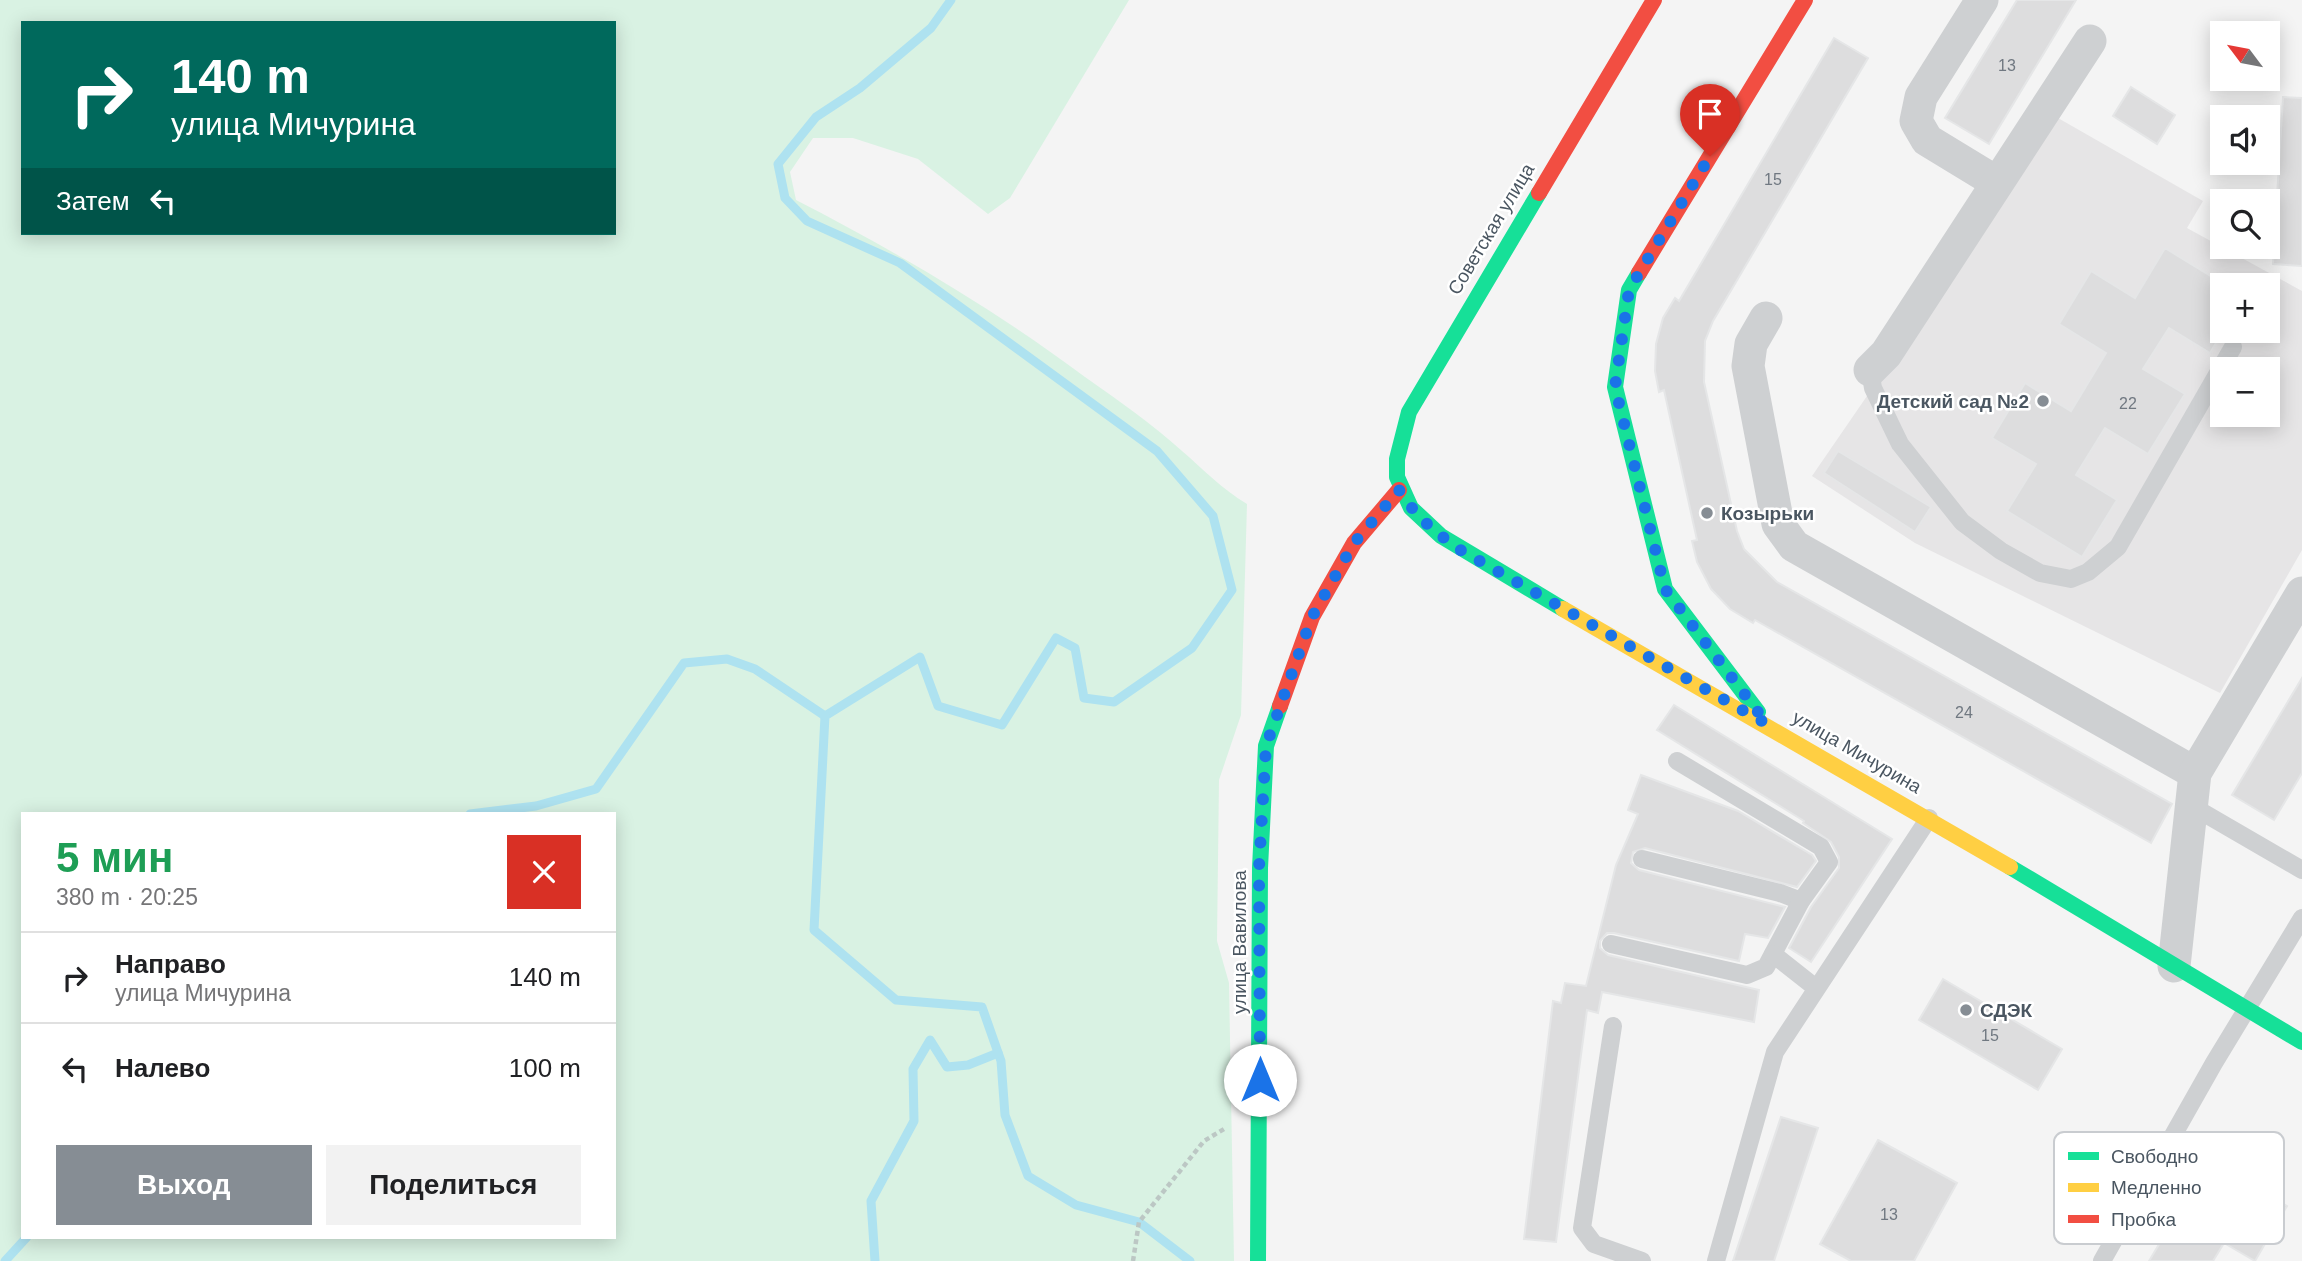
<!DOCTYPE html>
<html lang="ru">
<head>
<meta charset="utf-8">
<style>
  body { margin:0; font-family:Arial,sans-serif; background:#f2f2f2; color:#202124; height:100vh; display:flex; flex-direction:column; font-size:26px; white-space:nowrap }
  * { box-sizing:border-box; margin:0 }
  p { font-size:23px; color:#757577 }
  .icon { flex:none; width:38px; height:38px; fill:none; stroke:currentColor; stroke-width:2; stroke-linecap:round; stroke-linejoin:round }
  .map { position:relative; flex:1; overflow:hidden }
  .panel { position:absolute; left:21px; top:812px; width:595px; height:427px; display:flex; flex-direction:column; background:#fff; border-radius:0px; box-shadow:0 4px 18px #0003 }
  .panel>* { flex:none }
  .hud { position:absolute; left:21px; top:21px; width:595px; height:214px; border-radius:0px; box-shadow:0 4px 18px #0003; background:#00695c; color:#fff; overflow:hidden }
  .needle { width:46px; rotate:302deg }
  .fabs { position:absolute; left:2210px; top:21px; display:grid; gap:14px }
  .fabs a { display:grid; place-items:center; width:70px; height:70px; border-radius:0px; background:#fff; box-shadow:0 4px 18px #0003; font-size:35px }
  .pin { position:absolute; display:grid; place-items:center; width:60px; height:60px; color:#fff; margin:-72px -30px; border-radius:50% 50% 50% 0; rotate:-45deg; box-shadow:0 0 7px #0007 }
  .pin .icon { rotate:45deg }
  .me { position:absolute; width:77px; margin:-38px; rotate:0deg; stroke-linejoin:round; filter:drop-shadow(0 0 5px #0008) }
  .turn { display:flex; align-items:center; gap:24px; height:147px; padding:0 35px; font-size:32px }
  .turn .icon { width:91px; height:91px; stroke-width:2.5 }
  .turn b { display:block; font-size:49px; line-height:60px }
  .then { display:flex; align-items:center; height:66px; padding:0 35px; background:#0003; gap:14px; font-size:26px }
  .round { display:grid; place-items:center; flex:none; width:74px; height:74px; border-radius:0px; background:#f2f2f2 }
  .head { display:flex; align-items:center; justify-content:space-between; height:119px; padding:0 35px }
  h1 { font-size:42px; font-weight:700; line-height:52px; color:#1e9e55 }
  .action { display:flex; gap:14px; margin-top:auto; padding:14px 35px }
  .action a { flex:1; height:80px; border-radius:0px; background:#868d94; color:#fff; font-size:28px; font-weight:700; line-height:80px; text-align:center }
  .action a+a { background:#f2f2f2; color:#202124 }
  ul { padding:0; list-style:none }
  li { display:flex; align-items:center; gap:21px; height:91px; padding:0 35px; border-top:2px solid #e0e0e0 }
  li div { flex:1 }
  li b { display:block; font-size:26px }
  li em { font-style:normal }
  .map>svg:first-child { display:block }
  .education { fill:#e6e5e6; fill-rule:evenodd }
  .green { fill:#d9f2e3; fill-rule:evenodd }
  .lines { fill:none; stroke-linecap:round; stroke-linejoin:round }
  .stream { stroke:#aee2f0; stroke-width:9 }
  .building { fill:#ddddde; stroke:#e5e6e7; stroke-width:2 }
  .path { stroke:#bcc7c4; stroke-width:4.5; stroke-dasharray:5 3.5; stroke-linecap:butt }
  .lane { stroke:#ced0d2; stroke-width:18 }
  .street { stroke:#ced0d2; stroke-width:33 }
  .fast { stroke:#16e098; stroke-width:16 }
  .slow { stroke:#ffcf43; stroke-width:16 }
  .jam { stroke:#f24e42; stroke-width:16 }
  .route { stroke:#1a73e8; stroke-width:12; stroke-dasharray:0 21.6 }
  .poi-dot { fill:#868d94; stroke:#fff; stroke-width:2.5 }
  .labels { text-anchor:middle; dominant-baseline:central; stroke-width:5; stroke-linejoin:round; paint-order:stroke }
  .number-label { font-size:16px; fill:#707881 }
  .street-label { font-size:19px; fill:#4a5661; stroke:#fff }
  .poi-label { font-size:19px; font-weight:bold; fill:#4a5661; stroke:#fff; text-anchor:start }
  .key { fill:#fff; stroke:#c9ccd0; stroke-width:2 }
  .key-label { font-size:19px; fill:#4a5661 }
</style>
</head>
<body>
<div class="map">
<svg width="2302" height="1261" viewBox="0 0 2302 1261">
  <rect width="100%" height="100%" fill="#f4f4f4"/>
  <path class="education" d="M2058,118L2203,201L2187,228L2302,291V550L2220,693L1915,543L1812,476ZM2222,285H2268V331H2222ZM2222,369H2268V415H2222Z"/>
  <path class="green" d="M0,0H1129L1010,198L988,214L918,159L853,138H813L790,172L796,200C897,252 994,309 1085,377C1118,400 1152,424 1182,451C1204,470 1222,489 1247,504L1241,715L1219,780L1217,941L1229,983L1234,1261H0ZM23,23H614V233H23ZM23,814H614V1237H23Z"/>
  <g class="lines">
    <g class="stream">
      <polyline points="951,0 931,28 860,88 816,117 778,164 785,198 807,221 900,263 1157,451 1213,516 1232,590 1192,648 1114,702 1084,698 1075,648 1056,638 1002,725 938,706 920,657 825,716 814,930 896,1000 982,1007 1001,1061 1005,1115 1028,1176 1076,1205 1139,1222 1190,1261"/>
      <polyline points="470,814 536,806 596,789 684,663 727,659 755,669 825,716"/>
      <polyline points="5,1261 27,1237"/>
      <polyline points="875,1261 871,1201 914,1121 913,1069 930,1040 947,1067 968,1065 998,1053"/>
    </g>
  </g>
  <g class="building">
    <polygon points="2017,0 2076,0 1989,144 1945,118"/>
    <polygon points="1834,38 1868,58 1713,321 1705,341 1704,382 1737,531 1744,549 1777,582 2172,804 2151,843 1755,620 1753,623 1730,609 1711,589 1697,562 1692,541 1697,540 1664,390 1659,392 1655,371 1656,344 1663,318 1675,298 1679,301"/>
    <polygon points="2131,87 2175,115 2157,144 2113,116"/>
    <polygon points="2283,97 2302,98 2302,266 2273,264"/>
    <polygon points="2165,248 2222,283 2222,333 2210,353 2169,328 2143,369 2185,394 2148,454 2105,428 2076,475 2117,500 2082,557 2007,511 2036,464 1992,438 2025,383 2071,411 2106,353 2059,324 2091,271 2135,298"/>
    <polygon points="1838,451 1931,507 1915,532 1824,473"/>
    <polygon points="2302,678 2302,773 2274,820 2232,795"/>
    <polygon points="1674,705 1892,839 1811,962 1789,948 1811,907 1839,868 1839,857 1831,842 1803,823 1804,821 1657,730"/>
    <polygon points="1641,775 1738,811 1812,855 1816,861 1797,887 1645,848 1633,852 1631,863 1639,870 1785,907 1768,938 1745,934 1739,961 1614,933 1607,933 1600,941 1600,948 1608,955 1759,990 1754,1022 1602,992 1598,1013 1587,1010 1556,1242 1524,1239 1553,1001 1561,1003 1565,983 1586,986 1616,865 1638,814 1628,810"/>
    <polygon points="1943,979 2062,1049 2038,1090 1919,1020"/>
    <polygon points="1781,1117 1818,1128 1774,1261 1733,1261"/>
    <polygon points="1878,1140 1957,1183 1914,1261 1851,1261 1820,1244"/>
    <polygon points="2194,1152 2287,1206 2255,1261 2224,1243 2213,1261 2149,1261 2176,1216 2161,1207"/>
  </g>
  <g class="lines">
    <polyline class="path" points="1133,1261 1139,1222 1204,1141 1224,1129"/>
    <g class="lane">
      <polyline points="1870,370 1873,388 1900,444 1962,522 2001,551 2040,573 2071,579 2088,572 2118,547 2233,347"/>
      <polyline points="2190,805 2302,870"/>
      <polyline points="1642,859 1780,893 1801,901"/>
      <polyline points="1611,944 1747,975 1766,967 1801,901 1829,862 1821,847 1677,761"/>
      <polyline points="1773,954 1816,988"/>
      <polyline points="1613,1026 1582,1228 1594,1244 1642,1261"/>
      <polyline points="1716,1261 1775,1052 1929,818"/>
      <polyline points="2102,1261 2214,1063 2302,918"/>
    </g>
    <g class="street">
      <polyline points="1982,0 1921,97 1916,121 1927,140 1996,182"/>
      <polyline points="1766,318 1751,344 1748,366 1778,524 1794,546 2195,773"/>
      <polyline points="1870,370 1886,354 2090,41"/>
      <polyline points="2174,966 2195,773 2302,593"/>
    </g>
    <g class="fast">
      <polyline points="1539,193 1409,412 1397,459 1397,477 1411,508 1441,536 1563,609"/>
      <polyline points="1639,273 1629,290 1615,387 1665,589 1758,712"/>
      <polyline points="2010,867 2302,1042"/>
      <polyline points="1258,1261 1260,868 1266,746 1280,706"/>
    </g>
    <polyline class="slow" points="1563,609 2010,867"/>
    <g class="jam">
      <polyline points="1539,193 1654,0"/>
      <polyline points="1639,273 1805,0"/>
      <polyline points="1280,706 1312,617 1354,543 1399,490"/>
    </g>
  </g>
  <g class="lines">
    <path class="route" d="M1260,1080L1259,868L1266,746L1312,617L1354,543L1399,490C1416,517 1436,533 1462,551L1767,724L1665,589L1615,387L1629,290L1710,156"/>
  </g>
  <g class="poi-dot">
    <circle cx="2043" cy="401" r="7"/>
    <circle cx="1707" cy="513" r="7"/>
    <circle cx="1966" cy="1010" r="7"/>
  </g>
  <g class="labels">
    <g class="number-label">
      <text x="2007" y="65">13</text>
      <text x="1773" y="179">15</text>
      <text x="2128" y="403">22</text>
      <text x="1964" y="712">24</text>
      <text x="1990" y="1035">15</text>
      <text x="1889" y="1214">13</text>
    </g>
    <g class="street-label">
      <text transform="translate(1491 229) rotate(-59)">Советская улица</text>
      <text transform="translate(1857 752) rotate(30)">улица Мичурина</text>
      <text transform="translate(1239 942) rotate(-90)">улица Вавилова</text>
    </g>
    <g class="poi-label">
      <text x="2029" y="401" text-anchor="end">Детский сад №2</text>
      <text x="1721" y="513">Козырьки</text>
      <text x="1980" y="1010">СДЭК</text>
    </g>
  </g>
  <rect x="2054" y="1132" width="230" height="112" rx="10" class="key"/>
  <rect x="2068" y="1152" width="31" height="8" fill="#16e098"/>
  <rect x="2068" y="1183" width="31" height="9" fill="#ffcf43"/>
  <rect x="2068" y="1215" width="31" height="8" fill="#f24e42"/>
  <g class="key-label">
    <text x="2111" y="1163">Свободно</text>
    <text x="2111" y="1194">Медленно</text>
    <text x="2111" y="1226">Пробка</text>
  </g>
</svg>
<div class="fabs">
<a><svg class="needle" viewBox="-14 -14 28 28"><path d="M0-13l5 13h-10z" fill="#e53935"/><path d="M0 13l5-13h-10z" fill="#757577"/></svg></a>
<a><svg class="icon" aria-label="sound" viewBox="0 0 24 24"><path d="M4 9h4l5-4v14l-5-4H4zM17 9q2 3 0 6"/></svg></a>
<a><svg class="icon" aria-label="search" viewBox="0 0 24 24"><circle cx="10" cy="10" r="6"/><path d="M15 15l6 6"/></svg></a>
<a>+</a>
<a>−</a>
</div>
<div class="pin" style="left:1710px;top:156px;background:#d93025"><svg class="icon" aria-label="arrive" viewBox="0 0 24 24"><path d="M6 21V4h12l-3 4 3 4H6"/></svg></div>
<svg class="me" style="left:1260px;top:1080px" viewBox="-20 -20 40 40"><circle r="19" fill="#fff"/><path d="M0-13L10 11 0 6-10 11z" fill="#1a73e8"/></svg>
<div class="hud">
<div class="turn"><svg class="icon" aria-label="right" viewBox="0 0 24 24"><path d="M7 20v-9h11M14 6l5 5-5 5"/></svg><div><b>140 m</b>улица Мичурина</div></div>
<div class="then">Затем<svg class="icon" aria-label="left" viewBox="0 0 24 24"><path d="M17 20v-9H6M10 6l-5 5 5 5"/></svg></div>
</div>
<section class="panel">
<div class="head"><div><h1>5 мин</h1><p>380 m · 20:25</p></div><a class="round" style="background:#d93025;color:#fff"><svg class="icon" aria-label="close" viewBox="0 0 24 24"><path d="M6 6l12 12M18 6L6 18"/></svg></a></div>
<ul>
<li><svg class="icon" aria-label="right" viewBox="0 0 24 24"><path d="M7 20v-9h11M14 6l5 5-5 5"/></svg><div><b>Направо</b><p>улица Мичурина</p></div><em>140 m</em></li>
<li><svg class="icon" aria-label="left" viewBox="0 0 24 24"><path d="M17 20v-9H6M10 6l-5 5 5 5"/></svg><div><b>Налево</b></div><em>100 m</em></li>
</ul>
<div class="action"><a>Выход</a><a>Поделиться</a></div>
</section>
</div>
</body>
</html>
